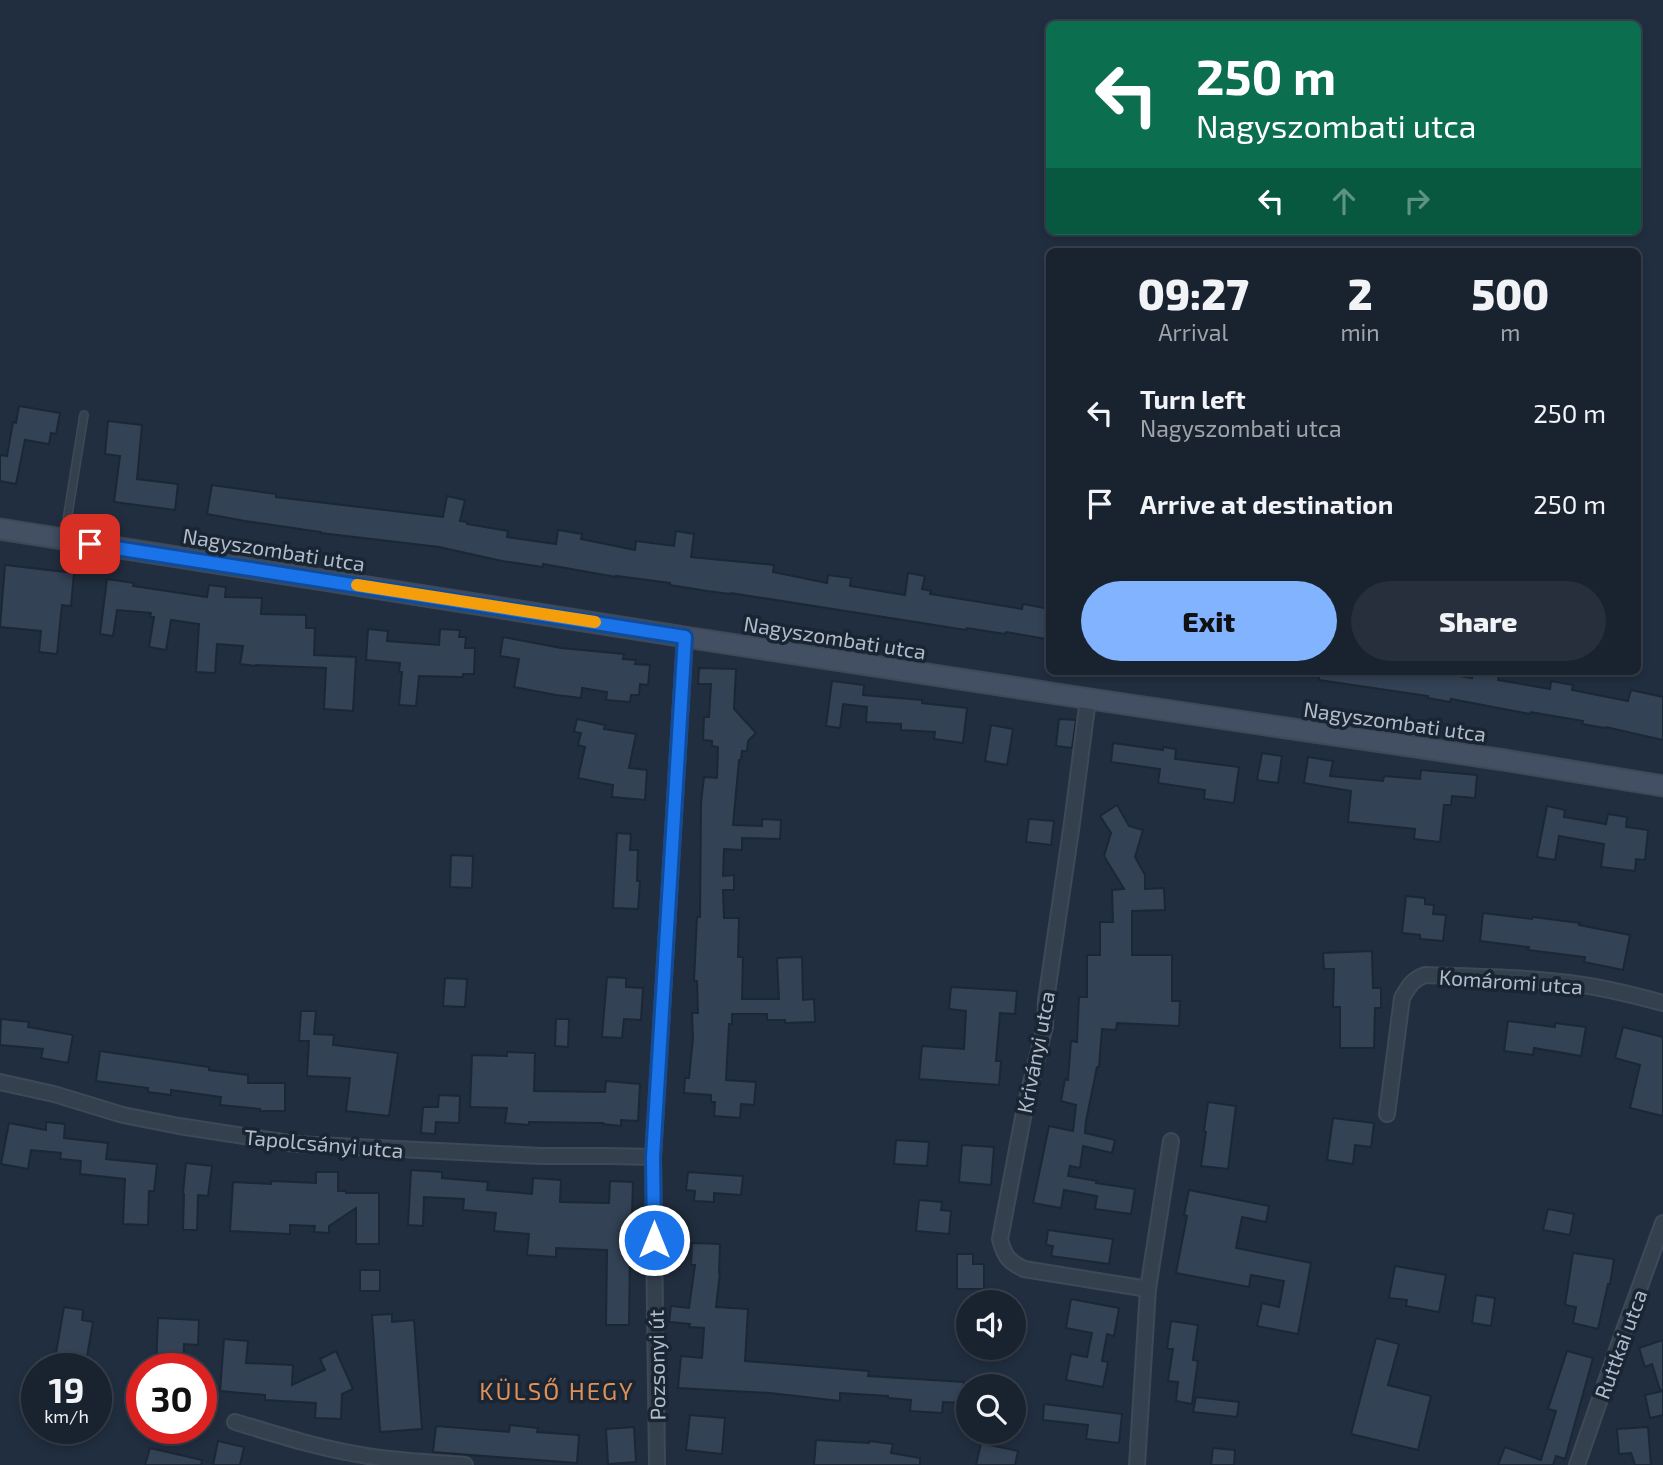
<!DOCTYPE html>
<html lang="en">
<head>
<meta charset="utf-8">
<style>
  body { margin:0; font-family:"Exo 2",sans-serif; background:#262f3b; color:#f1f3f6; height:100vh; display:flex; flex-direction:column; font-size:26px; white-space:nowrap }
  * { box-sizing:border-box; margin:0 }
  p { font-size:23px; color:#9fa4aa }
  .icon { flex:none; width:38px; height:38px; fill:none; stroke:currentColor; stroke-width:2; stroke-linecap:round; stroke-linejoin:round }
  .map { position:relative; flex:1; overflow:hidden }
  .panel { position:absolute; left:1046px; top:248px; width:595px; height:427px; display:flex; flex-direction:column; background:#19222f; border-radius:10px; box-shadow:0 4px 10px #0003,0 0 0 2px #373f4b }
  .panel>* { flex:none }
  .banner { position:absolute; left:1046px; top:21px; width:595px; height:214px; border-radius:10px; box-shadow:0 4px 10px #0003,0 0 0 2px #373f4b; background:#0b6e4f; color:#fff; overflow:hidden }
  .buttons { position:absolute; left:956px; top:1290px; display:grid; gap:14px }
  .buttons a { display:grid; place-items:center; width:70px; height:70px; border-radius:50%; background:#19222f; box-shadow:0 4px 10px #0003,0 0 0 2px #373f4b; font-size:35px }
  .speed { position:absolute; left:21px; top:1353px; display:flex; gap:14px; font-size:35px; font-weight:700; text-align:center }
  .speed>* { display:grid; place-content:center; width:91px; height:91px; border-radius:50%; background:#19222f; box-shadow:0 4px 10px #0003,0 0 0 2px #373f4b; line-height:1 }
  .speed small { font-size:18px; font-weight:400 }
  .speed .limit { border:10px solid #d22; background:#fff; color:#111 }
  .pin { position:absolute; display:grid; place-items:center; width:60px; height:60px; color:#fff; margin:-30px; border-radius:14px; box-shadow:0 4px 10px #0006 }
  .me { position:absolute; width:77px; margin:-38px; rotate:0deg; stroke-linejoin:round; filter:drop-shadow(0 0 5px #0008) }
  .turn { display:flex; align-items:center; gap:24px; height:147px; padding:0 35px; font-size:32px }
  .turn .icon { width:91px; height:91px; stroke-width:2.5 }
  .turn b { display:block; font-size:49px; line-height:60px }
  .lanes { display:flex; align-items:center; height:66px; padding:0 35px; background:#0003; justify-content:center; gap:35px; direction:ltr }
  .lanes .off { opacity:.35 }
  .eta { display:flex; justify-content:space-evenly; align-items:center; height:119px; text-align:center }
  .eta b { font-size:42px; font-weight:800; line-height:49px }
  .action { display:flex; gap:14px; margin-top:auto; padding:14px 35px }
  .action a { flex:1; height:80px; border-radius:42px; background:#81b3ff; color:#111; font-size:28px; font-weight:800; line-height:80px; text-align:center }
  .action a+a { background:#262f3b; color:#f1f3f6 }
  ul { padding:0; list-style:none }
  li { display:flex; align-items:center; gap:21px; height:91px; padding:0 35px }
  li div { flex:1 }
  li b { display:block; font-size:26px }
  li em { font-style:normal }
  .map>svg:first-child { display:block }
  .building { fill:#334255; stroke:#1c2735; stroke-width:2 }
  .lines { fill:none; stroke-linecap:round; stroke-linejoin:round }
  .lane-casing { stroke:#3e4957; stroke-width:10 }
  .street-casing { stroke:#3e4957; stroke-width:18 }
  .secondary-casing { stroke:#3e4957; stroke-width:23 }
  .lane { stroke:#35404f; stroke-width:7 }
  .street { stroke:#35404f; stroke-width:14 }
  .secondary { stroke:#434f62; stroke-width:19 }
  .route-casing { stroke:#114b97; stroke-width:18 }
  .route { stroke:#1a73e8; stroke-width:12 }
  .slow { stroke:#f59e0b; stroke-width:12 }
  .labels { text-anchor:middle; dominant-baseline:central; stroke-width:7; stroke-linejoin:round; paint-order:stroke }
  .street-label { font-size:21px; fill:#b1bbca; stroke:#1a2533 }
  .quarter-label { font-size:24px; letter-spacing:2px; fill:#de9058; stroke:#1a2533 }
</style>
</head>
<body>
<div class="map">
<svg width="1663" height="1465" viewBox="0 0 1663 1465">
  <rect width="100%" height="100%" fill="#212e3f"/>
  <g class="building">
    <polygon points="19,406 60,413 56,434 51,433 49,444 25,440 16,484 0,481 0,455 7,456 13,422 16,423"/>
    <polygon points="108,421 142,425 137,479 178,484 175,510 114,502 120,456 105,454"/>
    <polygon points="212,485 276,494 276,497 443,517 447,496 465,500 460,521 467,522 467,524 508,531 507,537 556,544 558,530 582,534 581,539 635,550 636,541 674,546 676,531 694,534 691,557 774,565 773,572 827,583 828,575 851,578 850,586 905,595 908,573 925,576 922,589 931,591 930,594 1022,609 1023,604 1050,609 1050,616 1046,639 1006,632 1005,634 967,628 966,630 731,593 730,594 707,591 670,585 670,583 616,576 616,577 543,564 543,567 502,561 439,547 321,533 321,532 245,521 207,514"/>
    <polygon points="5,565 74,573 71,606 62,605 57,654 39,652 41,631 0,627"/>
    <polygon points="107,579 134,583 133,586 207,597 209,585 226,587 225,597 262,598 261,614 306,615 306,628 315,628 314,655 356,657 353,711 324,709 326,668 256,665 256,666 240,664 243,646 217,644 215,673 196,672 199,624 171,620 166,650 149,647 154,617 150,617 151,613 117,610 113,636 100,634"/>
    <polygon points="368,629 388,631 387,641 439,645 440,629 460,630 459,637 466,637 465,648 475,648 474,674 463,674 463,677 419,676 416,706 399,705 402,672 399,672 400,663 366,660"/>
    <polygon points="503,637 561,648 624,654 623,659 636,660 635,664 650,665 648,685 640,684 639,695 631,695 630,702 606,700 607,692 582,688 581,698 556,695 514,687 519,659 500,656"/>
    <polygon points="699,668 736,669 734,709 756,733 748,741 747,751 742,751 741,760 739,760 733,825 762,826 762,819 781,820 780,839 742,838 742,850 724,849 723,876 734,875 734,890 723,890 724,918 739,918 738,957 743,957 742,999 779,999 777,958 802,957 803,1000 814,999 815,1022 785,1023 785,1020 767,1020 767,1014 732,1014 732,1024 729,1024 726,1080 756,1082 754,1105 741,1104 740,1118 714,1116 715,1102 711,1102 711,1095 684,1093 685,1078 689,1078 693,1038 692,1013 698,1013 697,981 694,981 697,917 700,917 701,803 704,777 717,778 718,747 712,746 712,741 703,740 704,717 709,717 711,684 698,684"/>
    <polygon points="1319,672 1437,672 1472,678 1473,672 1499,676 1498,680 1550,689 1551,681 1573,685 1572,690 1628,701 1631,690 1663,697 1663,740 1606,727 1605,728 1582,724 1583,721 1531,712 1530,714 1451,699 1450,702 1428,698 1428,696 1319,680"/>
    <polygon points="832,681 864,685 863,695 922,700 922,703 967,708 963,743 934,739 935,732 901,730 901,724 866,722 867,707 843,704 840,728 826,726"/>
    <polygon points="577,719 605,725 604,729 636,734 629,768 647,770 645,800 612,797 613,785 578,778 585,747 578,745 581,733 574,732"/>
    <polygon points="1059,719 1076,720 1072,748 1056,746"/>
    <polygon points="991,725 1013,729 1007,765 985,761"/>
    <polygon points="1113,743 1163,750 1163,747 1176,749 1175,759 1239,767 1234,803 1204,799 1205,790 1158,783 1160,769 1111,762"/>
    <polygon points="1262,753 1282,756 1278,783 1257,780"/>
    <polygon points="1308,757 1333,761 1330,776 1383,781 1384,776 1420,779 1421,770 1477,775 1475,798 1452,796 1451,805 1444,805 1440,842 1414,839 1415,829 1348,822 1351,791 1304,783"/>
    <polygon points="1117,805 1129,826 1143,830 1135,857 1145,875 1145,889 1164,888 1165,910 1132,911 1132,955 1172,955 1172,1001 1180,1001 1179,1026 1117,1023 1116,1030 1102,1029 1099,1067 1097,1067 1086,1121 1085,1133 1115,1140 1112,1153 1083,1146 1080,1168 1070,1166 1068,1176 1097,1181 1096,1183 1135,1189 1131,1214 1095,1209 1097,1196 1064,1190 1061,1208 1033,1203 1049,1126 1073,1131 1076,1105 1061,1101 1065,1079 1068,1080 1071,1041 1077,1042 1079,997 1087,997 1087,955 1100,955 1100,922 1113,922 1112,890 1124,889 1104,856 1111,833 1100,816"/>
    <polygon points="1547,806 1565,810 1564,817 1606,824 1608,814 1627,817 1626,827 1648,830 1645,860 1636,859 1635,871 1601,867 1604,844 1559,836 1555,860 1537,857"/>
    <polygon points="1029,819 1054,821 1051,845 1026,842"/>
    <polygon points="617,833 631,834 630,850 638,850 637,881 640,881 638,909 613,908"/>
    <polygon points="451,855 473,856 472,888 450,887"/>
    <polygon points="1406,896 1425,898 1425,904 1434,905 1433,914 1446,915 1443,941 1420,939 1420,935 1402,933"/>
    <polygon points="1483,913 1532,919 1533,917 1580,923 1579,925 1630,935 1623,970 1584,962 1585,957 1528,950 1529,947 1480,941"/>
    <polygon points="1372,951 1373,988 1381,988 1381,1008 1375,1008 1374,1048 1340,1048 1340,1007 1333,1007 1334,969 1324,969 1323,953"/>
    <polygon points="607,977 626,978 626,987 643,988 641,1020 624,1019 622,1038 602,1037"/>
    <polygon points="445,978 467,979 465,1007 443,1006"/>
    <polygon points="951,987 1017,991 1015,1014 1000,1013 996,1061 1001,1061 999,1085 919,1079 922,1046 964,1049 966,1011 949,1009"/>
    <polygon points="301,1011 316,1011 314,1034 334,1035 333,1045 398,1053 389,1116 346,1111 350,1078 307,1076 309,1041 299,1041"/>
    <polygon points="1,1019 29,1022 28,1027 73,1035 68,1063 41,1058 43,1049 0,1045"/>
    <polygon points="556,1019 569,1019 568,1047 555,1046"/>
    <polygon points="1508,1021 1555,1027 1555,1023 1586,1027 1581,1056 1534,1048 1533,1055 1504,1051"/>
    <polygon points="1623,1027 1663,1037 1663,1116 1630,1108 1640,1065 1615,1058"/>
    <polygon points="100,1051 209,1067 209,1070 248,1075 248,1083 285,1083 285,1111 260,1111 260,1109 220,1105 221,1097 171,1090 171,1095 148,1092 148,1088 96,1081"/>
    <polygon points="507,1052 535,1053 534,1091 605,1092 606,1081 640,1084 638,1121 621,1120 621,1126 603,1124 603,1123 529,1122 529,1125 505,1123 507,1108 470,1107 472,1055 507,1056"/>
    <polygon points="439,1095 460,1096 459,1123 436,1122 435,1134 421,1133 423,1107 438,1107"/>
    <polygon points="1208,1102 1236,1106 1228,1169 1201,1166 1206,1132 1204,1131"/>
    <polygon points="1333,1118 1374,1123 1371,1147 1355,1145 1353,1164 1327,1160"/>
    <polygon points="46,1122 65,1124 64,1138 108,1143 106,1159 157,1164 154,1191 149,1191 148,1225 123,1224 125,1179 80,1174 81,1161 60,1159 61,1153 31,1150 28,1169 1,1164 9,1123 46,1130"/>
    <polygon points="896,1140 929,1142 927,1166 894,1164"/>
    <polygon points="962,1145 994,1147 991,1185 959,1182"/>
    <polygon points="186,1163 212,1166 208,1196 198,1195 197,1230 183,1230 184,1194 183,1193"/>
    <polygon points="411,1170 442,1172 442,1178 488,1182 487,1190 532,1194 533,1178 561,1180 560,1202 609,1203 610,1181 633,1182 631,1252 630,1252 629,1325 606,1325 607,1250 556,1248 556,1257 527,1255 529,1234 494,1231 496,1213 463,1210 464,1199 424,1197 423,1226 408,1225"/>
    <polygon points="316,1172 338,1172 338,1191 346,1191 346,1193 379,1193 379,1244 356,1244 356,1208 329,1226 329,1233 314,1232 315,1226 290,1225 290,1234 230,1231 233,1182 271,1184 271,1181 316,1183"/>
    <polygon points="688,1172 743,1176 741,1195 714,1193 714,1202 694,1201 695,1191 686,1190"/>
    <polygon points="1189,1190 1269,1206 1266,1222 1242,1217 1236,1248 1311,1263 1298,1334 1257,1326 1262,1303 1279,1307 1284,1281 1251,1275 1249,1287 1176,1273 1187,1216 1184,1215"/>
    <polygon points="919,1200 942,1202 941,1210 951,1211 949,1234 916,1231"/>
    <polygon points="1548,1209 1574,1214 1570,1235 1543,1230"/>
    <polygon points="1048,1230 1113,1239 1109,1264 1051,1256 1053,1246 1046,1245"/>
    <polygon points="692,1243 720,1244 719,1273 720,1273 716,1307 748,1309 745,1361 869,1371 868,1376 964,1382 963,1403 943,1402 942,1413 910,1411 911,1400 888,1398 888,1396 840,1393 840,1401 770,1393 678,1388 681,1356 702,1358 704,1328 689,1327 690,1324 669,1322 671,1306 689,1308 695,1265 691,1265"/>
    <polygon points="1573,1253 1614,1259 1610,1284 1608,1284 1598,1329 1573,1323 1576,1307 1565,1305"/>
    <polygon points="957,1254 973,1254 973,1264 984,1264 984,1289 957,1289"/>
    <polygon points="1395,1266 1446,1275 1439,1312 1406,1306 1407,1300 1389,1298"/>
    <rect x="360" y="1270" width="20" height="21"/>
    <polygon points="1476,1295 1495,1298 1491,1326 1472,1323"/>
    <polygon points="1071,1299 1119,1308 1114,1336 1107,1334 1102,1361 1108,1362 1103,1387 1066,1380 1071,1354 1087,1357 1092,1333 1066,1328"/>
    <polygon points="64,1307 83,1310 82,1320 93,1322 85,1368 71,1368 72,1362 55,1359"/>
    <polygon points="392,1314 392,1322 414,1320 422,1429 380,1432 372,1315"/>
    <polygon points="158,1318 199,1320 198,1345 184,1344 183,1368 156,1368"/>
    <polygon points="1171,1321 1198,1325 1193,1360 1198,1361 1192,1404 1176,1401 1178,1382 1168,1381 1173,1349 1167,1349"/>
    <polygon points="1376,1338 1399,1344 1388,1385 1431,1396 1418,1450 1351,1434"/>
    <polygon points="224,1339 248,1341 246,1363 293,1365 292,1385 325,1370 320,1359 336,1351 353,1389 342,1394 341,1419 315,1418 316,1403 265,1400 265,1395 220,1391"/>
    <polygon points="1663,1340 1663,1390 1660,1390 1652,1364 1645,1367 1639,1348"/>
    <polygon points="1567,1351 1593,1358 1565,1459 1556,1456 1553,1465 1498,1465 1505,1447 1541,1460 1556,1411 1548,1409"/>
    <polygon points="1663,1391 1663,1415 1650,1418 1645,1395"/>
    <polygon points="1196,1397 1239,1402 1237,1417 1193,1412"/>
    <polygon points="1044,1404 1122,1414 1119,1443 1086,1439 1088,1425 1043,1420"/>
    <polygon points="690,1415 725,1418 722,1454 686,1450"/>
    <polygon points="510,1425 538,1428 537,1432 579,1435 577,1463 433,1452 436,1426 509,1432"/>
    <polygon points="634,1427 636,1462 608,1464 606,1429"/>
    <polygon points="1648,1427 1651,1465 1635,1465 1631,1453 1619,1454 1617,1429"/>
    <polygon points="816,1440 869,1443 869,1441 893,1444 891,1453 920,1458 920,1465 814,1465"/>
    <polygon points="218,1441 244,1447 240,1465 213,1465"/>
    <polygon points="981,1443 1018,1451 1015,1465 976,1465"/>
    <polygon points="150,1448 202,1460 201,1465 145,1465"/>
    <polygon points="1213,1448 1235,1450 1234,1465 1211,1465"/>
  </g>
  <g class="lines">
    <defs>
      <polyline id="lane" points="64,539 84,415"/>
      <g id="street">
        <path d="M1088,699L1072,823L1046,1000L1045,1026L1025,1107L1000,1239C1004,1256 1009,1262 1024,1269L1148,1289"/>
        <polyline points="0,1082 54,1094 123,1115 179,1126 296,1144 541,1156 609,1156 653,1157"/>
        <path d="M1387,1114L1402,998C1409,986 1412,980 1425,975C1478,977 1531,977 1583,985C1610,989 1637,996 1663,1003"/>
        <path d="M235,1422C275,1434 315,1447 356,1454C392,1461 429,1462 465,1465"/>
        <polyline points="657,1465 653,1157 685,637"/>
        <polyline points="1137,1465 1148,1289 1171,1141"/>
        <polyline points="1577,1465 1618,1347 1663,1223"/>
      </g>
      <polyline id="secondary" points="0,529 685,637 1097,700 1504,760 1663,786"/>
    </defs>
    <use href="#lane" class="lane-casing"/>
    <use href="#street" class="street-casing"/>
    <use href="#secondary" class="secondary-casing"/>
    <use href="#lane" class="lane"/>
    <use href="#street" class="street"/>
    <use href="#secondary" class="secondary"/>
  </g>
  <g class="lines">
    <defs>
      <polyline id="route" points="90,544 685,637 653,1157 654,1240"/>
    </defs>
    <use href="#route" class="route-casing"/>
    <use href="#route" class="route"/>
    <polyline class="slow" points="357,585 595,622"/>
  </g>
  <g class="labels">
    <g class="street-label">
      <text transform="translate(274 549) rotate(9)">Nagyszombati utca</text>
      <text transform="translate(835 637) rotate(9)">Nagyszombati utca</text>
      <text transform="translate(1395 721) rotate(8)">Nagyszombati utca</text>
      <text transform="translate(1511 981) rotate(4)">Komáromi utca</text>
      <text transform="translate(1035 1052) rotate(-79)">Kriványi utca</text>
      <text transform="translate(324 1143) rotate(5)">Tapolcsányi utca</text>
      <text transform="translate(1620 1344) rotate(-70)">Ruttkai utca</text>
      <text transform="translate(656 1365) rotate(-91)">Pozsonyi út</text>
    </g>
    <g class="quarter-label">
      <text x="557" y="1390">KÜLSŐ HEGY</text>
    </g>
  </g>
</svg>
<div class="buttons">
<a><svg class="icon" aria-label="sound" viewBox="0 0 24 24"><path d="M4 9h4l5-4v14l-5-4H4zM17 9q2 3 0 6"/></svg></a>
<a><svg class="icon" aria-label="search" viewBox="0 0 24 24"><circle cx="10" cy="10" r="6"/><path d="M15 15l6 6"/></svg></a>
</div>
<div class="speed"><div>19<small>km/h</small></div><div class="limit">30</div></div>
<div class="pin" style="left:90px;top:544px;background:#d93025"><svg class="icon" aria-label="arrive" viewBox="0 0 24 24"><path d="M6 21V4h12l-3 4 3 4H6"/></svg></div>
<svg class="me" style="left:654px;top:1240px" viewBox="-20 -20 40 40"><circle r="17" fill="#1a73e8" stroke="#fff" stroke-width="3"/><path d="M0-11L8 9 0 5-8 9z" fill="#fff"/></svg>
<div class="banner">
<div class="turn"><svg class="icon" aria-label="left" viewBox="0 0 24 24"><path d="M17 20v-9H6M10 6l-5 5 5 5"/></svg><div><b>250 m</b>Nagyszombati utca</div></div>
<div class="lanes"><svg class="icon" aria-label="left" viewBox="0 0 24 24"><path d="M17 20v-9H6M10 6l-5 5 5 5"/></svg><svg class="icon off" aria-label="ahead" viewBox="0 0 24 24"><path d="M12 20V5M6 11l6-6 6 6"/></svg><svg class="icon off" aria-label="right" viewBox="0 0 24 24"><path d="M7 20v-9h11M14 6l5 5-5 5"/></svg></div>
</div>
<section class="panel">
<div class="eta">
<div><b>09:27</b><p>Arrival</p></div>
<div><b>2</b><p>min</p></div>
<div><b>500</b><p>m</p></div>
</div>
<ul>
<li><svg class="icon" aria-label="left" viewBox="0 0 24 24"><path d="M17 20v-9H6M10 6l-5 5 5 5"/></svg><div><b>Turn left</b><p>Nagyszombati utca</p></div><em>250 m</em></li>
<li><svg class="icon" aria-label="arrive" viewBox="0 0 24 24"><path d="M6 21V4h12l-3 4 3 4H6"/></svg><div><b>Arrive at destination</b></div><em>250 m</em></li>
</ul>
<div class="action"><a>Exit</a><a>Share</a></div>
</section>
</div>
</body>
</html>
